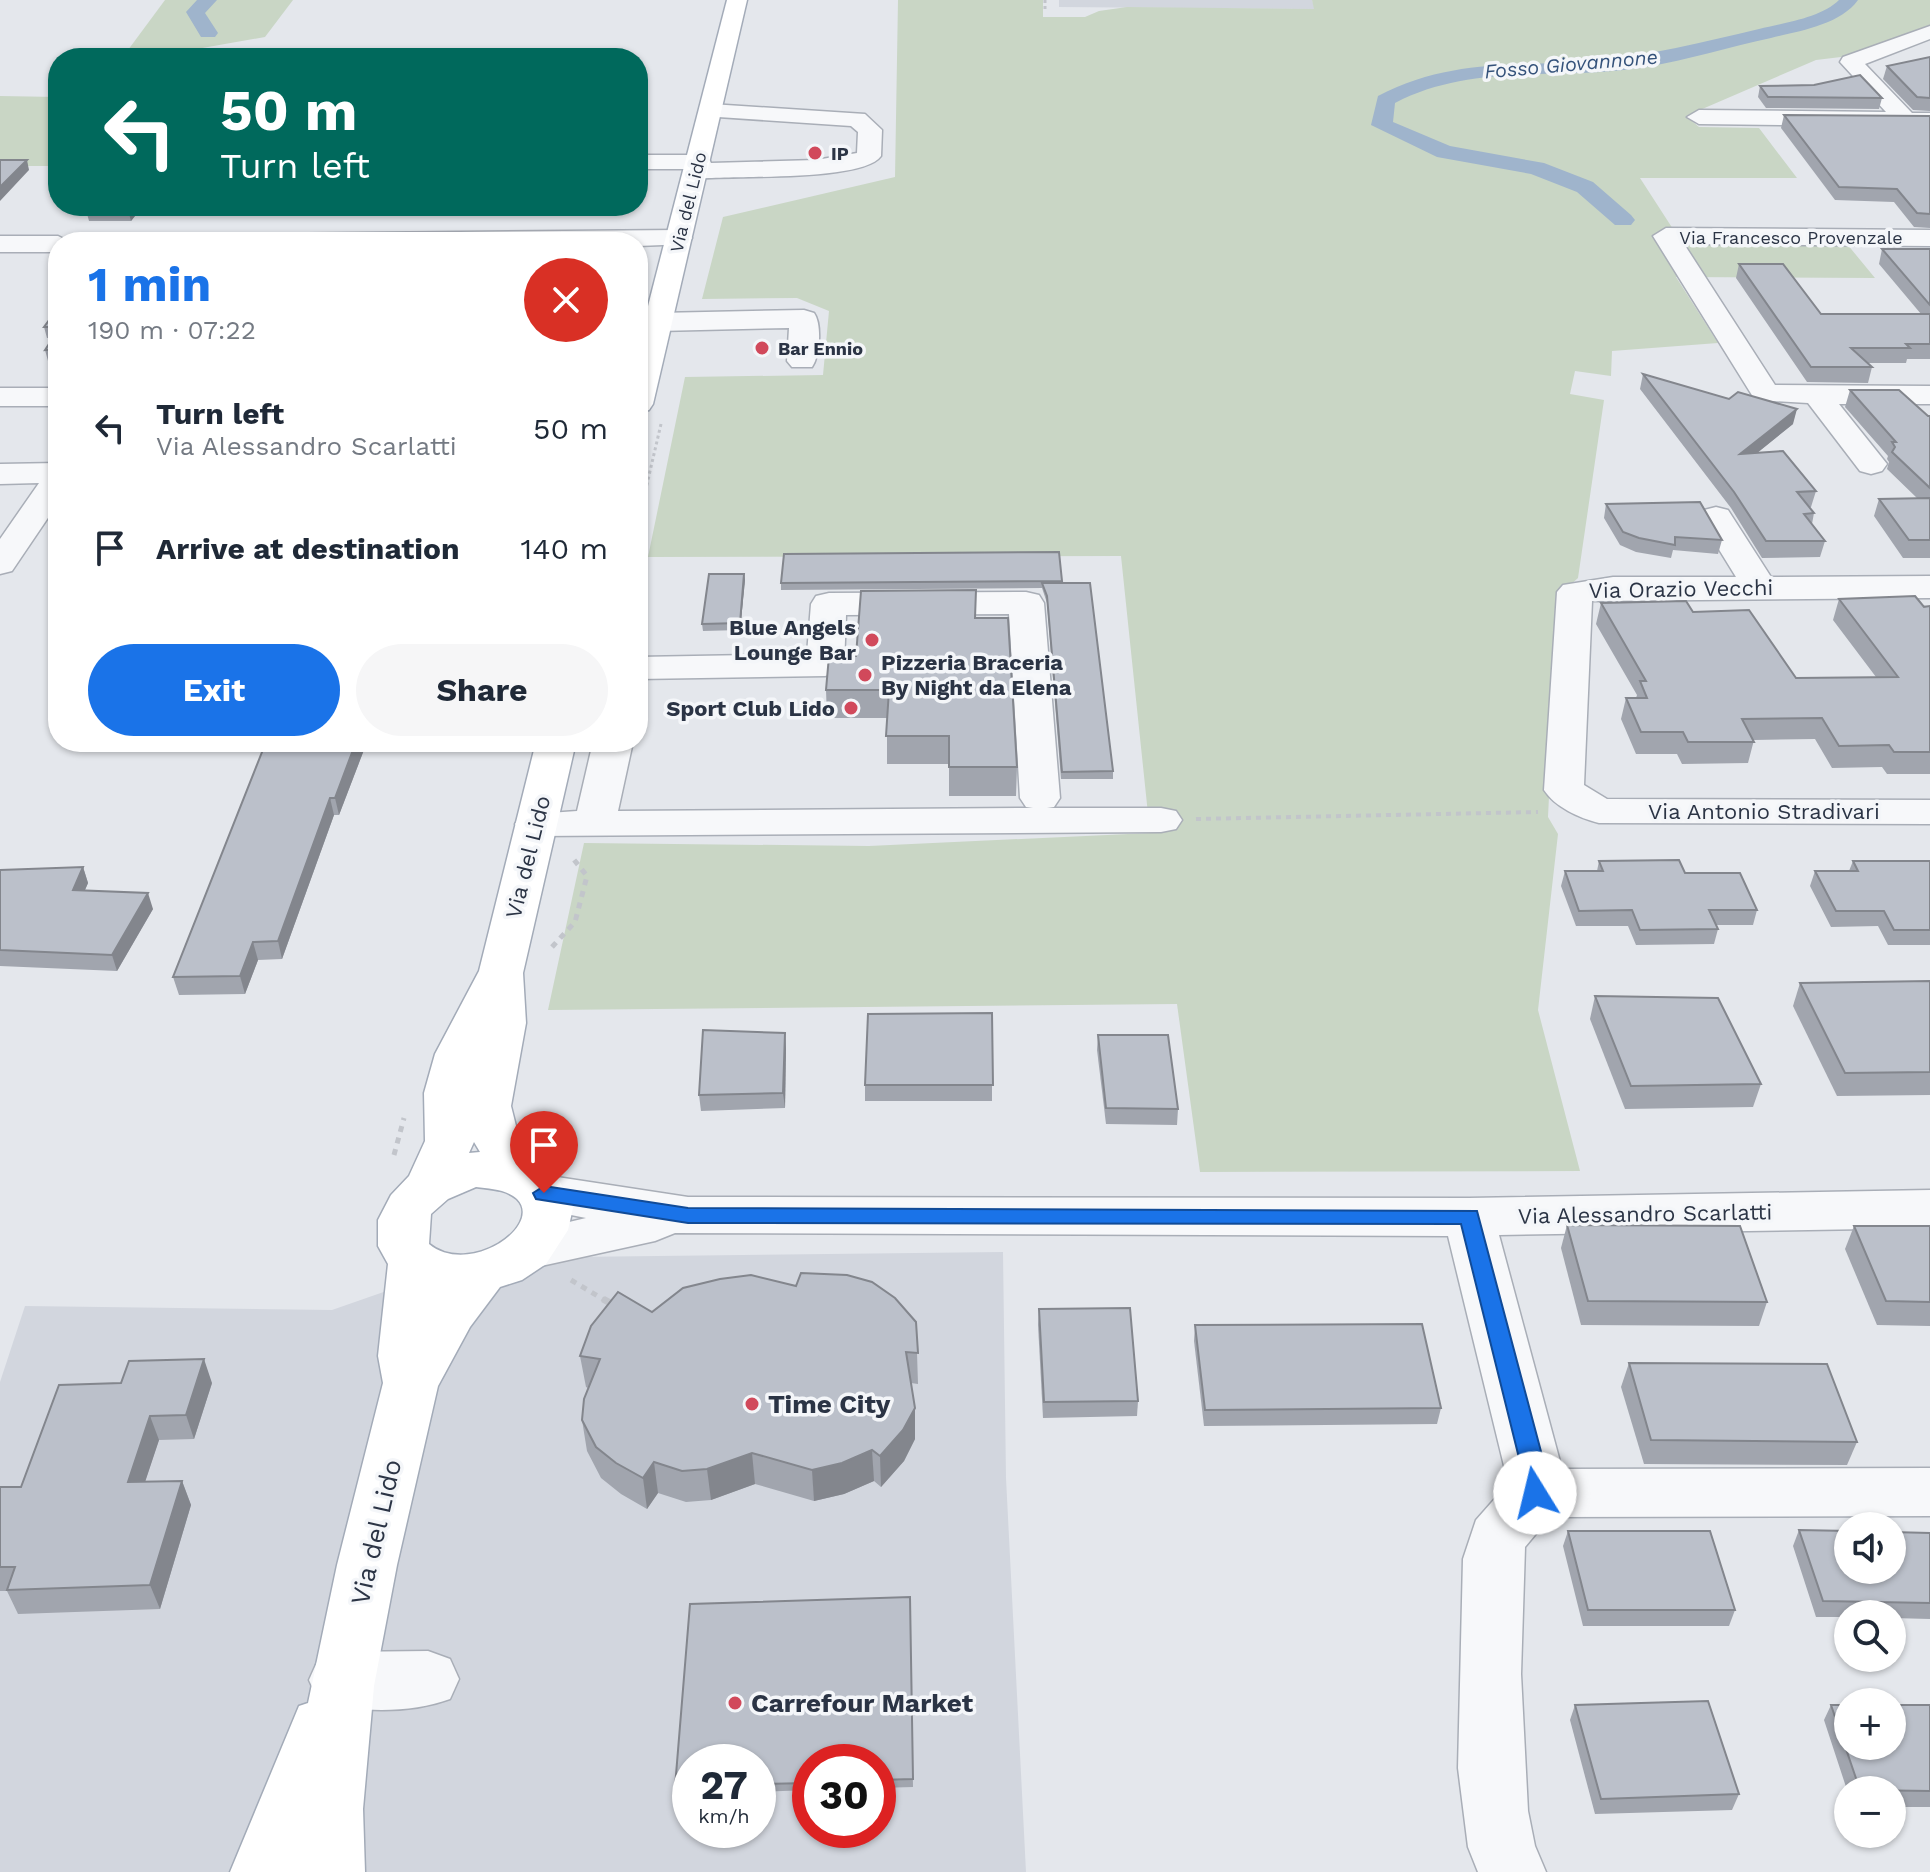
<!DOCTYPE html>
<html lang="en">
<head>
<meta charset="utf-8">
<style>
  body { margin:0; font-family:"Work Sans",sans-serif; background:#f6f6f7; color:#1f2937; height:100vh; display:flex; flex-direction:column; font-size:30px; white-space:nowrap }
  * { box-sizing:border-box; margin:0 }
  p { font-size:26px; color:#747a83 }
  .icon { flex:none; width:44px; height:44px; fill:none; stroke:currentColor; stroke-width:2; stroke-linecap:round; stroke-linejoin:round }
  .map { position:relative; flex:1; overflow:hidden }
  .side { position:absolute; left:48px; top:232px; width:600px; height:520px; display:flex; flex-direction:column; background:#fff; border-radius:32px; box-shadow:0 2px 6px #0004 }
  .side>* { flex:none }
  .hud { position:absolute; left:48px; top:48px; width:600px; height:168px; border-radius:32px; box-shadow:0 2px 6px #0004; background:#00695c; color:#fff; overflow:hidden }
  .tools { position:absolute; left:1834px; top:1512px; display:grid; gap:16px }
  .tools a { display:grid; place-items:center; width:72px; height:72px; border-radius:50%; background:#fff; box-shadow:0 2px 6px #0004; font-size:40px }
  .speed { position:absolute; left:672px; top:1744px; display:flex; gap:16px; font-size:40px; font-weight:700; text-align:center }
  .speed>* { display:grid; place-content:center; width:104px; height:104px; border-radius:50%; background:#fff; box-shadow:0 2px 6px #0004; line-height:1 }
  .speed small { font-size:20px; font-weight:400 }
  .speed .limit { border:12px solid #d22; background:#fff; color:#111 }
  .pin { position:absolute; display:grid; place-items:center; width:68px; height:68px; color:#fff; margin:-82px -34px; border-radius:50% 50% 50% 0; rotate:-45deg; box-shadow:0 0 8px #0007 }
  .pin .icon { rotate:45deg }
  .me { position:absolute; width:88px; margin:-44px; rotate:351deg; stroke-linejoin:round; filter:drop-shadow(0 0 6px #0008) }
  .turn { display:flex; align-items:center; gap:28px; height:168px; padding:0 40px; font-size:36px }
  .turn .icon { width:104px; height:104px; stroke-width:2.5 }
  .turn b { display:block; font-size:56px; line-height:68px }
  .round { display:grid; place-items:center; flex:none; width:84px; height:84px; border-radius:42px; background:#f6f6f7 }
  .head { display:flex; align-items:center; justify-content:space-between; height:136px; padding:0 40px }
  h1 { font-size:48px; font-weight:700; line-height:60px; color:#1a73e8 }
  .action { display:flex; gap:16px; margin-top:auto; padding:16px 40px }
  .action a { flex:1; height:92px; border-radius:48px; background:#1a73e8; color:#fff; font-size:32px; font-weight:700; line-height:92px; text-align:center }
  .action a+a { background:#f6f6f7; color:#1f2937 }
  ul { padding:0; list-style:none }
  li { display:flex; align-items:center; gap:24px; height:120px; padding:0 40px }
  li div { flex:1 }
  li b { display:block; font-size:30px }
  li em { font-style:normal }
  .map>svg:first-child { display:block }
  .built { fill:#d2d6de; fill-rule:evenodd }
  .green { fill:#c9d6c5 }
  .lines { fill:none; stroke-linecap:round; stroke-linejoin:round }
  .canal { fill:#9fb4cc; fill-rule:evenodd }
  .minor-casing { stroke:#a9aeb7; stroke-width:3 }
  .major-casing { stroke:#a3abb8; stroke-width:3 }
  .path-far3 { stroke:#c2c5cb; stroke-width:3; stroke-dasharray:3 3; stroke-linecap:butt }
  .path-far2 { stroke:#c2c5cb; stroke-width:4; stroke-dasharray:5 5; stroke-linecap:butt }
  .path-far1 { stroke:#c2c5cb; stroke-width:5; stroke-dasharray:6 6; stroke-linecap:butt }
  .path { stroke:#c2c5cb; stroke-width:7; stroke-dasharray:8 8; stroke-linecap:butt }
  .minor { fill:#f7f8fa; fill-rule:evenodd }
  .major { fill:#fff; fill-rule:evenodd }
  .wall { fill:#a1a5ae }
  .shaded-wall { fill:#83868d }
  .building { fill:#bbc0ca; stroke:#83868d; stroke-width:2 }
  .route { fill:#1a73e8; stroke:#114b97; stroke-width:2 }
  .poi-dot { fill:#d1495b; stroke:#f4f6f9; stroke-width:3 }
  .labels { text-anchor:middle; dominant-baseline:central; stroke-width:7; stroke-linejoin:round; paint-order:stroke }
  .far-poi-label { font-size:18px; font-weight:bold; fill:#2b3445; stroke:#f4f6f9; text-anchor:start }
  .far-street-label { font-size:18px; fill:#2b3445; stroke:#f4f6f9 }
  .far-water-label { font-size:20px; font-style:italic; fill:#34527a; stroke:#f4f6f9 }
  .street-label { font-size:22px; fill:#2b3445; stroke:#f4f6f9 }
  .poi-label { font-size:22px; font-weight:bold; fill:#2b3445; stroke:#f4f6f9; text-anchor:end }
  .near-poi-label { font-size:26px; font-weight:bold; fill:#2b3445; stroke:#f4f6f9; text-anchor:start }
  .near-street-label { font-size:26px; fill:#2b3445; stroke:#f4f6f9 }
</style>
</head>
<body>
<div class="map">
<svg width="1930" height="1872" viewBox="0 0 1930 1872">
  <rect width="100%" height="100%" fill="#e4e7ec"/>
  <g class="built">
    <polygon points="1059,0 1312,0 1315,9 1059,7"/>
    <path d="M1003,1252L1006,1478L1026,1872H0V1382L25,1306L332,1310L481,1258ZM690,1762H758V1830H690ZM810,1762H878V1830H810Z"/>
  </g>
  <g class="green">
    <polygon points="165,0 293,0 265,37 191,50 128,50"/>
    <polygon points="898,0 1043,0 1043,17 1085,17 1099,11 1127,7 1314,9 1312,0 1930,0 1930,25 1841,57 1816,60 1686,116 1699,127 1759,128 1797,178 1640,178 1682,243 1847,244 1875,278 1676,277 1718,343 1612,351 1611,376 1575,371 1570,394 1604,400 1578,578 1559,595 1548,817 1558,834 1538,1010 1580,1171 1200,1172 1177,1004 548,1010 584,843 869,846 1150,833 1121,556 648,557 685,377 823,375 829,311 797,298 702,299 723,217 895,177"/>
    <polygon points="0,96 58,97 58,166 0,166"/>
  </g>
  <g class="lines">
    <g class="canal">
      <polygon points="197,0 217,0 205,13 218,33 215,37 201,37 186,12"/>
      <path d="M1839,0H1858C1840,25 1799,31 1771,38C1729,47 1688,60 1646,67C1562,81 1473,62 1395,103L1393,122L1450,146L1544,163L1593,182L1631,215L1635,220L1631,225H1615L1577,192L1531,174L1437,157L1371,125L1378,96C1451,58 1514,67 1592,61C1649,56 1703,42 1759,29C1783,23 1821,18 1839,0Z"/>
    </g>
    <defs>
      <g id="minor">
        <polygon points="1930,26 1930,39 1865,64 1912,113 1930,113 1930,127 1699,124 1687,117 1699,110 1886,112 1840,62 1843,57"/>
        <path d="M711,104L865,114L882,130L881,156C863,182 732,175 696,179L687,177L686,169H638V155H699L708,157L711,163L816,160L857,153L858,132L851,126L703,116L699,111L703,106Z"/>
        <polygon points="1666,228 1930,230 1930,246 1684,244 1775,385 1930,386 1930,404 1839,404 1887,464 1882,471 1871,474 1860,471 1808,403 1755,400 1653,236"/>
        <polygon points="679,230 688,232 692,238 688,244 638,246 638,242 244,242 248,236 257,234"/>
        <polygon points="0,236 58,236 70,242 58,242 58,252 0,252"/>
        <path d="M804,310L814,313C822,324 820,356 812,367H792L787,361L789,328L658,331L648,328L644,322L648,316L658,313Z"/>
        <rect x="0" y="388" width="58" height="18"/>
        <polygon points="58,463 58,503 12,571 0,574 0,539 39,483 0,484 0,464"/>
        <path d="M1716,507L1728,510L1771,577L1930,576V598L1592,601L1584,785L1607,799L1930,800V824L1599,823C1579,818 1555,807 1544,790L1557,592L1563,585L1613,577H1736L1699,517L1704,510Z"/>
        <polygon points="1026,592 1039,595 1044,603 1060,798 1054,807 1047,808 1161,808 1176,811 1182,820 1176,829 1161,832 536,836 521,833 515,824 521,815 577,811 593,742 633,742 618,811 1033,808 1026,807 1020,798 1009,614 846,615 844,665 838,673 825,676 638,679 638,657 807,654 811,604 816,596 829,593"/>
        <polygon points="544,1175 688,1197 1469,1198 1930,1190 1930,1228 1499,1235 1562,1469 1930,1468 1930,1516 1550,1517 1525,1547 1521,1674 1528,1811 1535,1846 1546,1872 1478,1872 1468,1847 1458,1768 1463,1559 1476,1520 1506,1486 1506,1474 1448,1236 675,1233 655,1241 532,1268 514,1263 506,1249 514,1235 586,1218 526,1206 519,1193 526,1180"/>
        <path d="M428,1651L450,1659L459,1679L450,1699C412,1713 356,1714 318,1700L309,1680L318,1660L340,1652Z"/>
      </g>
      <g id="major">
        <polygon points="727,0 747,0 653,404 649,410 638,413 638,345"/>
        <path d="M536,742H576L523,973L526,1023L511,1106L518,1134L542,1167L557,1176L573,1208L568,1230L546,1264L522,1280L500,1287L470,1327L438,1386L397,1565L374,1686L363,1809L365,1872H230L299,1706L308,1703L337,1565L383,1383L378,1356L388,1264L378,1246V1220L391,1195L409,1176L425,1141L424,1093L435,1054L479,971ZM474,1142L480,1152L469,1153ZM476,1187C490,1189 506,1189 517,1199C544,1226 469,1277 429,1244L431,1214L448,1199Z"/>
      </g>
    </defs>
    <use href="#minor" class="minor-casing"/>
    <use href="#major" class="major-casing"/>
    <g class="path-far3">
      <polyline points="1045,0 1045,12"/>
      <polyline points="644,497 661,424"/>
    </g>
    <g class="path-far2">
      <polyline points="638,524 645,495"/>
      <polyline points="1196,819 1538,812"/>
    </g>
    <g class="path-far1">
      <polyline points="552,947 575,922 587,876 571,856"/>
      <polyline points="394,1155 404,1118"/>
      <polyline points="571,1280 606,1301"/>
    </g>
    <polyline class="path" points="603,1299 614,1305"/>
    <use href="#minor" class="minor"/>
    <use href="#major" class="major"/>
  </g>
  <g class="wall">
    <polygon points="1930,57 1930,111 1913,110 1883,79 1887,66"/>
    <polygon points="1760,86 1882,98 1879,109 1766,108 1758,97"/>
    <polygon points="1784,115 1930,116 1930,228 1914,227 1894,202 1835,200 1781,128"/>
    <polygon points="143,206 131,221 89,221 86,210"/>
    <polygon points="1882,249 1930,249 1930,359 1907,359 1906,363 1867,363 1872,367 1868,383 1807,382 1736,278 1739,264 1821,314 1921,314 1879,264"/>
    <polygon points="58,308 58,361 48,361 45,350 53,338 47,338 44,327"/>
    <polygon points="1643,374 1793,424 1757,453 1816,491 1811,507 1809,507 1814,513 1812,524 1825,541 1820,557 1762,558 1731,508 1640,389"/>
    <polygon points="1850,390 1930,416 1930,558 1903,558 1874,516 1879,499 1917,498 1887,469 1889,462 1887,459 1888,456 1845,407"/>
    <polygon points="1606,504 1722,540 1718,554 1673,550 1671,558 1636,552 1620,545 1604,518"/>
    <polygon points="1059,552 1062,583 1113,771 1113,779 1061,779 1047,603 1042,588 781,590 781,583"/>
    <polygon points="744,574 745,580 740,630 703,631 702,624"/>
    <polygon points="1839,599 1930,606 1930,774 1887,774 1882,767 1832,768 1815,739 1754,740 1748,763 1682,764 1677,754 1636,754 1621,719 1626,698 1636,698 1637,695 1596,624 1601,603 1693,612 1796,678 1876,677 1833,620"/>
    <polygon points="976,618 1017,767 1016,796 949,796 949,764 887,764 887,718 827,718 826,690 856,656"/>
    <polygon points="208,742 249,742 243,752 211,752"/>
    <polygon points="254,742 367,742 339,815 334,815 282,959 258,960 245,994 179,995 173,977 264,747"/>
    <polygon points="425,742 492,742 491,746 426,747"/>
    <polygon points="1599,861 1685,873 1757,910 1753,925 1716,925 1718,929 1714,944 1636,945 1628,926 1576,926 1561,886 1565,871 1597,871"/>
    <polygon points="1853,861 1930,861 1930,945 1888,945 1878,926 1831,927 1810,886 1815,871 1849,871"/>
    <polygon points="83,867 88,883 85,890 153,909 117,971 0,966 0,870"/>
    <polygon points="1930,981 1930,1095 1837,1096 1793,1006 1800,983"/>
    <polygon points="1595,996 1761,1084 1753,1107 1625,1109 1590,1019"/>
    <polygon points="992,1013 992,1101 865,1101 865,1085"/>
    <polygon points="785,1033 786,1049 785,1108 701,1111 699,1095"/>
    <polygon points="1098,1035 1178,1109 1177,1125 1106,1124 1097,1050"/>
    <polygon points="1567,1225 1767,1302 1759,1326 1581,1325 1561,1248"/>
    <polygon points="1854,1226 1930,1226 1930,1326 1877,1325 1845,1249"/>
    <polygon points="1039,1309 1138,1401 1137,1416 1043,1418 1038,1325"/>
    <polygon points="652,1312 916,1322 918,1384 911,1383 915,1439 904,1461 881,1487 874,1481 844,1494 814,1501 755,1484 711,1500 686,1502 658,1493 647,1509 621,1494 601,1478 587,1451 582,1420 588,1388 586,1387 580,1356"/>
    <polygon points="1195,1325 1441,1408 1437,1424 1204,1426 1194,1341"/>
    <polygon points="1629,1363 1857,1442 1847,1465 1644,1464 1621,1387"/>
    <polygon points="212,1383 194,1439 159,1440 145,1482 182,1481 191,1505 160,1609 18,1614 7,1591 0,1591 0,1487 21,1487"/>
    <polygon points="1799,1530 1930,1533 1930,1619 1892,1618 1892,1614 1848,1614 1848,1617 1816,1617 1793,1546"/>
    <polygon points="1568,1531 1735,1610 1729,1626 1583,1626 1563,1546"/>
    <polygon points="910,1597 913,1787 878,1788 878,1762 810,1762 810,1790 758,1792 758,1762 690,1762 690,1794 676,1795 675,1787 690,1604"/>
    <polygon points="1575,1705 1739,1794 1732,1810 1595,1814 1570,1720"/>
    <polygon points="1831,1705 1930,1705 1930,1807 1892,1807 1892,1790 1848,1790 1848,1793 1824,1720"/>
  </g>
  <g class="shaded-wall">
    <polygon points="27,160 29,170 0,201 0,187"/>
    <polygon points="131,206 143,206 131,221 128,210"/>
    <polygon points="1797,409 1793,424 1736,470 1740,454"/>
    <polygon points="744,574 745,580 740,630 740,623"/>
    <polygon points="241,742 249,742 243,752"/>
    <polygon points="356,742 367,742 339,815 335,798"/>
    <polygon points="330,798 334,815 282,959 278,941"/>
    <polygon points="83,867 88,883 78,906 73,890"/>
    <polygon points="148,893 153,909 117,971 112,955"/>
    <polygon points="253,942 258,960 245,994 240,976"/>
    <polygon points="785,1033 786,1049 785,1108 783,1093"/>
    <polygon points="204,1359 212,1383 194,1439 186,1415"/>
    <polygon points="915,1408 915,1439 904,1461 881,1487 880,1456"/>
    <polygon points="150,1416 159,1440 137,1506 128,1482"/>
    <polygon points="872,1450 874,1481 844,1494 814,1501 812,1470"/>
    <polygon points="752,1453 755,1484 711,1500 707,1469"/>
    <polygon points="654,1462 658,1493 647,1509 643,1478"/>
    <polygon points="182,1481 191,1505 160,1609 150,1585"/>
  </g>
  <g class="building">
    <polygon points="1930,57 1930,98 1917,97 1887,66"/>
    <polygon points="1860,75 1882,98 1768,97 1760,86 1814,85"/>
    <polygon points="1784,115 1930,116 1930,214 1917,213 1897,189 1839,187"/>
    <polygon points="0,160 27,160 0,187"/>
    <polygon points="89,206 131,206 128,210 86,210"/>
    <polygon points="1882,249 1930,249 1930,305"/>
    <polygon points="1739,264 1783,264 1821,314 1930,314 1930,344 1906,344 1910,348 1851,348 1872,367 1811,367"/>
    <polygon points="58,308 58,327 44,327"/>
    <polygon points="58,330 58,349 45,350"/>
    <polygon points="1643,374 1729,399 1738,392 1797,409 1740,454 1783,451 1816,491 1797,492 1814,513 1804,514 1825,541 1766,541 1734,492"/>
    <polygon points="1850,390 1899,390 1928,416 1930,416 1930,488 1892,452 1895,447 1892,442 1896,442"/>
    <polygon points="1930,498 1930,540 1909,540 1879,499"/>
    <polygon points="1700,502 1722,540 1675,537 1675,545 1639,538 1623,532 1606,504"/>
    <polygon points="1059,552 1062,581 781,583 784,554"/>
    <polygon points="709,574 744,574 740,623 702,624"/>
    <polygon points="1042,583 1090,583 1113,771 1062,772 1047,596"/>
    <polygon points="976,590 975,618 1008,618 1017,767 949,767 949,736 886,736 889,690 826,690 829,656 856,656 861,591"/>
    <polygon points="1915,596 1924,607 1930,606 1930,752 1894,752 1889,745 1839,746 1822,718 1742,719 1754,742 1688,742 1683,732 1641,732 1626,698 1647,698 1640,681 1646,681 1601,603 1686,601 1693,612 1749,610 1796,678 1898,677 1839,599"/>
    <polygon points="266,742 356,742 335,798 330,798 278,941 253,942 240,976 173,977"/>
    <polygon points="1679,860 1685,873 1740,873 1757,910 1709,910 1718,929 1640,930 1632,910 1579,911 1565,871 1603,871 1599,861"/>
    <polygon points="1853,861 1930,861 1930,930 1894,930 1884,911 1836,911 1815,871 1858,871"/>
    <polygon points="83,867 73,890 148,893 112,955 0,950 0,870"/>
    <polygon points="1930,981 1930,1072 1845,1073 1800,983"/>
    <polygon points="1595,996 1718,998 1761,1084 1631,1086"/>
    <polygon points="992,1013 993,1085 865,1085 868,1014"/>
    <polygon points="703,1030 785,1033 783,1093 699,1095"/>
    <polygon points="1098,1035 1168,1035 1178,1109 1106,1108"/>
    <polygon points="1567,1225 1740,1226 1767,1302 1588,1301"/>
    <polygon points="1854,1226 1930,1226 1930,1302 1886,1301"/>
    <polygon points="801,1273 847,1275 872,1282 895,1298 916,1322 918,1353 906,1352 915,1408 903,1430 880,1456 872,1450 842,1463 812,1470 752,1453 707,1469 682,1471 654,1462 643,1478 616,1463 596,1447 582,1420 584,1399 600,1359 580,1356 591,1326 618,1292 652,1312 683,1288 720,1279 751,1275 796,1286"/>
    <polygon points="1130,1308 1138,1401 1044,1402 1039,1309"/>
    <polygon points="1422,1324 1441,1408 1205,1410 1195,1325"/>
    <polygon points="204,1359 186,1415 150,1416 128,1482 182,1481 150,1585 7,1590 15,1567 0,1567 0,1487 21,1487 59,1385 121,1383 129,1361"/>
    <polygon points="1629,1363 1827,1364 1857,1442 1651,1440"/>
    <polygon points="1799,1530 1848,1531 1848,1570 1892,1570 1892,1532 1930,1533 1930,1603 1823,1601"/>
    <polygon points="1568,1531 1710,1531 1735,1610 1588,1610"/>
    <polygon points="910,1597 913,1779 878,1780 878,1762 810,1762 810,1783 758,1784 758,1762 690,1762 690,1787 675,1787 690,1604"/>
    <polygon points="1708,1701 1739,1794 1601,1799 1575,1705"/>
    <polygon points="1831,1705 1848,1705 1848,1746 1892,1746 1892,1705 1930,1705 1930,1791 1860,1790"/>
  </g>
  <polygon class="route" points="544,1186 688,1208 1477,1211 1547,1474 1544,1500 1535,1503 1527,1500 1523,1474 1461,1224 688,1223 536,1199 533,1193"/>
  <g class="poi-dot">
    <circle cx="815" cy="153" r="8"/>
    <circle cx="762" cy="348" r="8"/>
    <circle cx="872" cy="640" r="8"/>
    <circle cx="865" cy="675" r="8"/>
    <circle cx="851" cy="708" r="8"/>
    <circle cx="752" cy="1404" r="8"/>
    <circle cx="735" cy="1703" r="8"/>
  </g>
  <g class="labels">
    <g class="far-poi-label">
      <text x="831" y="153">IP</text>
      <text x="778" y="348">Bar Ennio</text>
    </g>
    <g class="far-street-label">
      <text transform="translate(688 202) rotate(-76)">Via del Lido</text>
      <text x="1791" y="237">Via Francesco Provenzale</text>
    </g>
    <g class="far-water-label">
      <text transform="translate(1571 64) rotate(-5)">Fosso Giovannone</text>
    </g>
    <g class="street-label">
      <text transform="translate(1681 589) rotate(-1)">Via Orazio Vecchi</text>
      <text x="1764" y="811">Via Antonio Stradivari</text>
      <text transform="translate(528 857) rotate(-76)">Via del Lido</text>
      <text transform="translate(1645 1214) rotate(-1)">Via Alessandro Scarlatti</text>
    </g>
    <g class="poi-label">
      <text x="856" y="627">Blue Angels<tspan x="856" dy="25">Lounge Bar</tspan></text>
      <text x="881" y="662" text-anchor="start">Pizzeria Braceria<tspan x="881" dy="25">By Night da Elena</tspan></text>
      <text x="835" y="708">Sport Club Lido</text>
    </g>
    <g class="near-poi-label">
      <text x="768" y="1404">Time City</text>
      <text x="751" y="1703">Carrefour Market</text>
    </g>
    <g class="near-street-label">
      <text transform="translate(376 1532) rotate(-77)">Via del Lido</text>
    </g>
  </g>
</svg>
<div class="tools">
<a><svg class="icon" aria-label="sound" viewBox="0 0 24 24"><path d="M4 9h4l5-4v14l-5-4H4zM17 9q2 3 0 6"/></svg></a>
<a><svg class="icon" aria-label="search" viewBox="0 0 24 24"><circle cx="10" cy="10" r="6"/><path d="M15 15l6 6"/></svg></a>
<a>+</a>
<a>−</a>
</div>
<div class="speed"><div>27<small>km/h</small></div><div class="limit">30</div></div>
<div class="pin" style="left:544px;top:1193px;background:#d93025"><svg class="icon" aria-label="arrive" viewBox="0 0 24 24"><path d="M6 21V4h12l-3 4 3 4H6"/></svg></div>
<svg class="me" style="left:1535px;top:1493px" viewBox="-20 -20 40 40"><circle r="19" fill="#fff"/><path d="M0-13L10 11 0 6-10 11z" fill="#1a73e8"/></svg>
<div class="hud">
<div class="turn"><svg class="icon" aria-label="left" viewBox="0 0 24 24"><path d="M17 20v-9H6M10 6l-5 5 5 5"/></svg><div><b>50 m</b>Turn left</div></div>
</div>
<section class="side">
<div class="head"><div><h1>1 min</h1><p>190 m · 07:22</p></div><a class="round" style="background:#d93025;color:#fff"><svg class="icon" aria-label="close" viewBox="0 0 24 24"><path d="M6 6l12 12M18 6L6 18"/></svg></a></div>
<ul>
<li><svg class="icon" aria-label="left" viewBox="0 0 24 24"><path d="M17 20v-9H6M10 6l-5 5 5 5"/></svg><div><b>Turn left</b><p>Via Alessandro Scarlatti</p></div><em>50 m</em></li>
<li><svg class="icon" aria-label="arrive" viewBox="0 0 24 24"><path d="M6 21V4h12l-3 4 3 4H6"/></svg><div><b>Arrive at destination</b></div><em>140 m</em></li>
</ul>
<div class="action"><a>Exit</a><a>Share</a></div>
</section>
</div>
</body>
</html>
